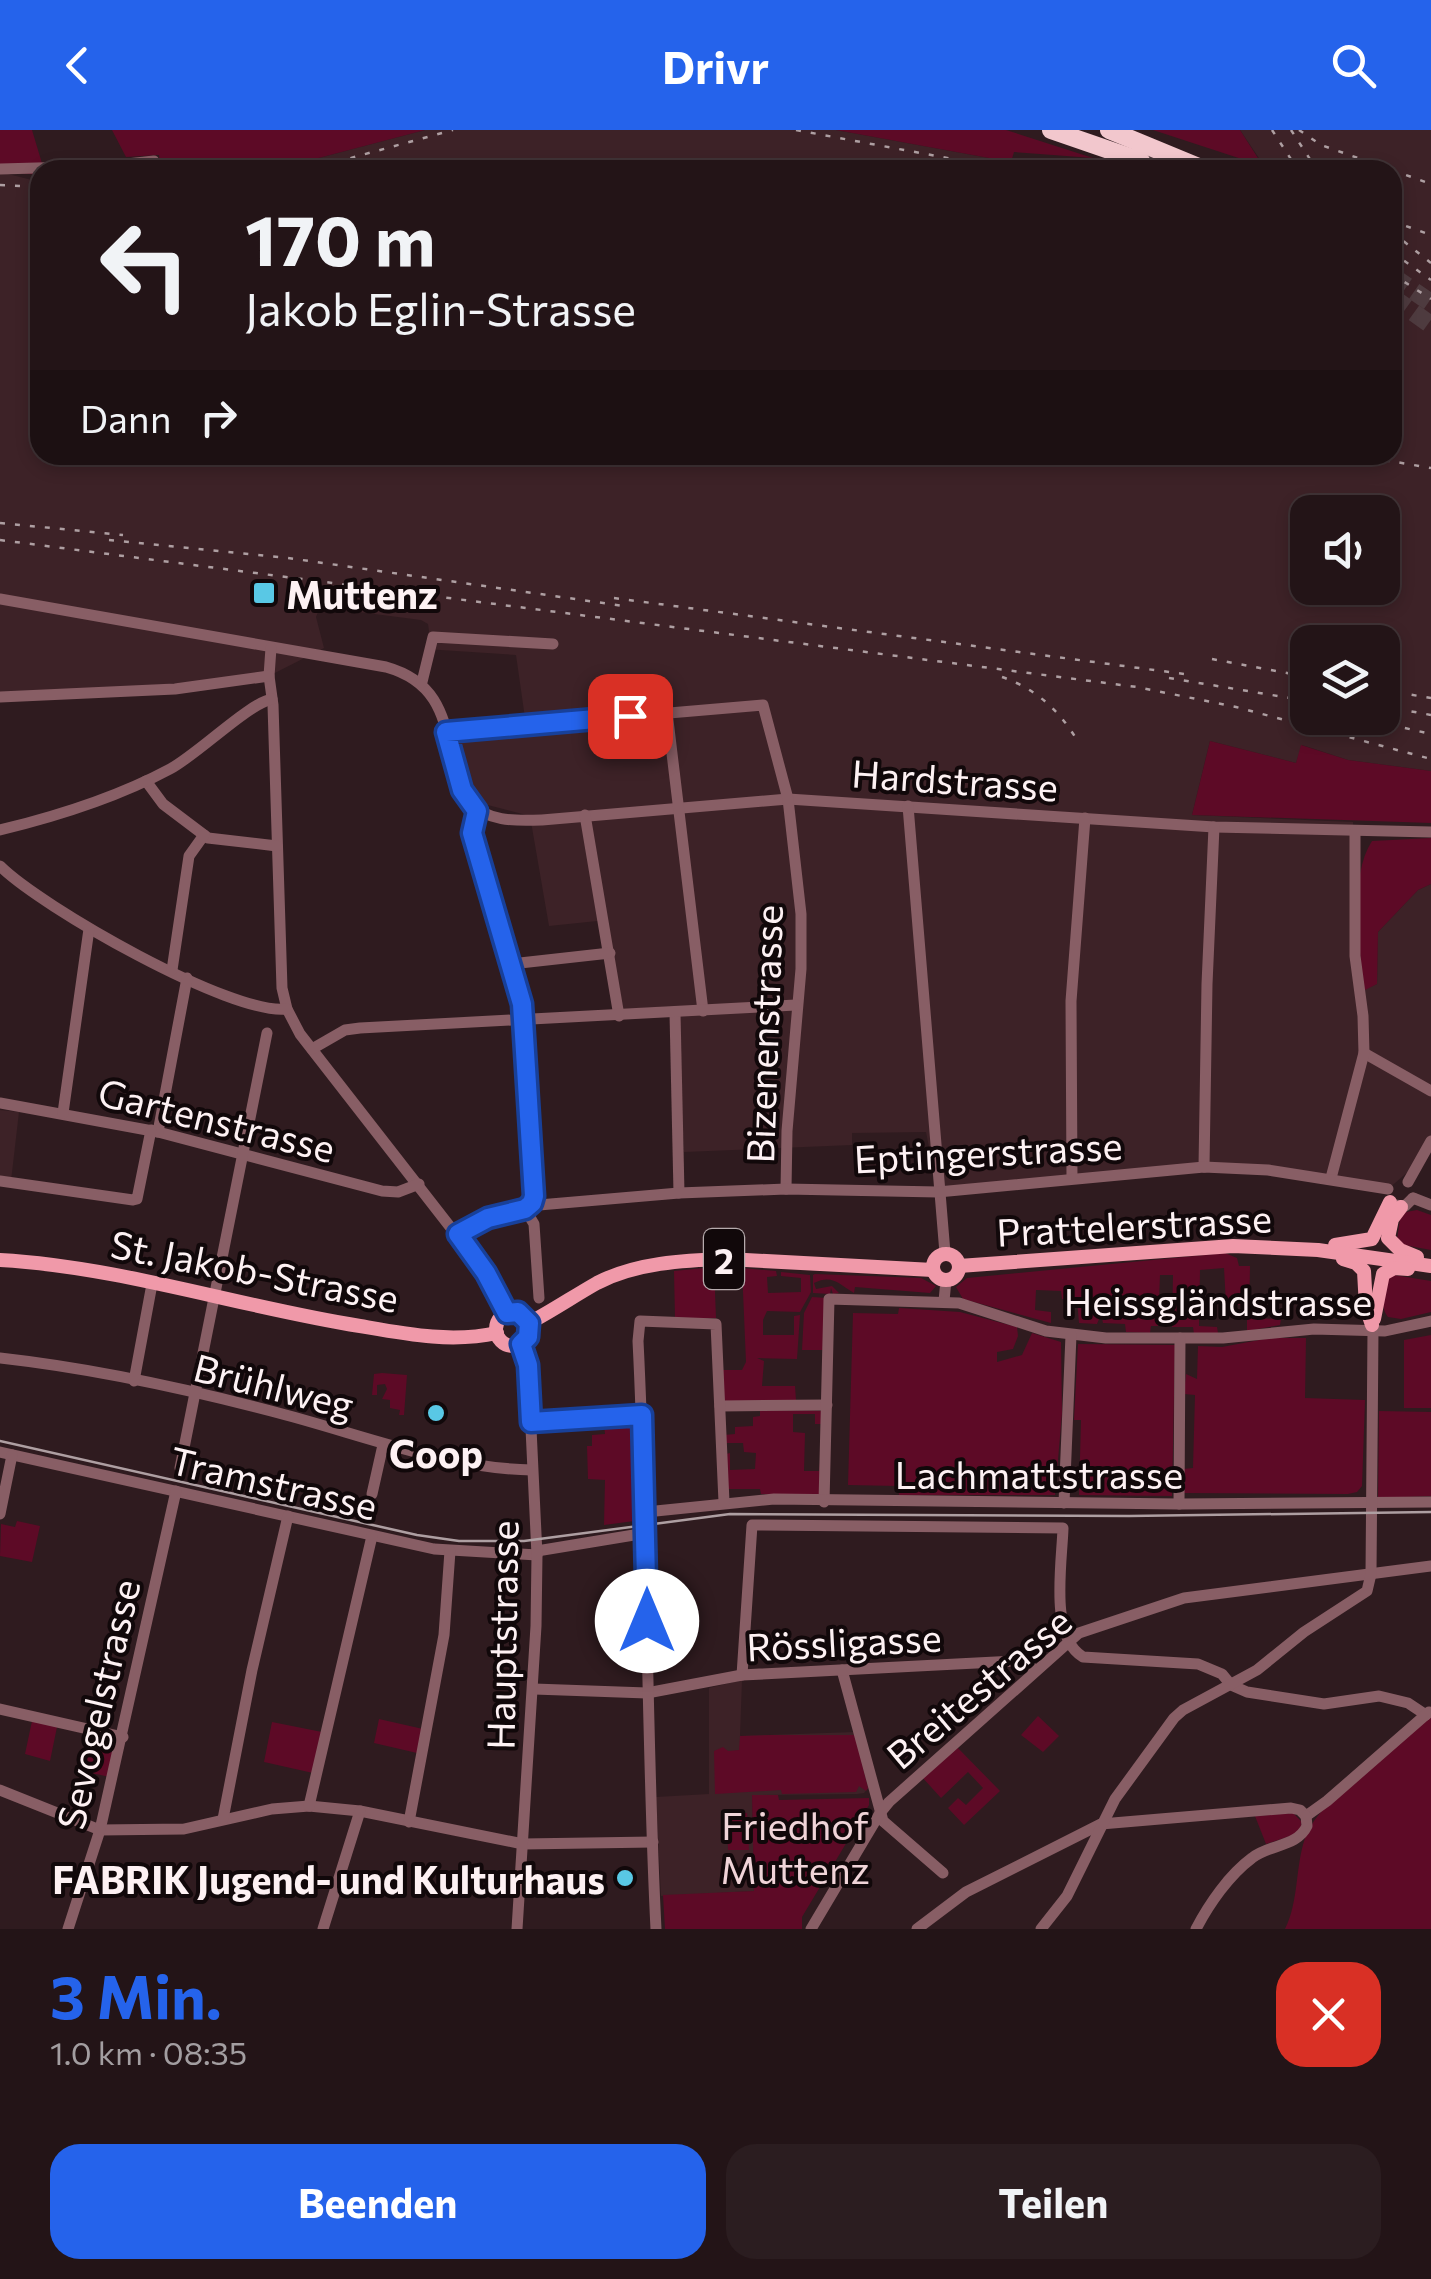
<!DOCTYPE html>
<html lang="de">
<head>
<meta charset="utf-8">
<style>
  body { margin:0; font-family:Commissioner,sans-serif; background:#2b1d20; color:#f1f3f6; height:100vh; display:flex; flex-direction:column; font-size:38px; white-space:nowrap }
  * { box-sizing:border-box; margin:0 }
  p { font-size:32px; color:#a39ea1 }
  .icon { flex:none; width:55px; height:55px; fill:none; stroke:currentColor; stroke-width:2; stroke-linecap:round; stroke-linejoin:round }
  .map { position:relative; height:1799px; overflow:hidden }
  .side { display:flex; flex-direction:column; background:#231417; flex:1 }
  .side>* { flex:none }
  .banner { position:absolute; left:30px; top:30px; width:1372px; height:305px; border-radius:30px; box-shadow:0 5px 15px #0003,0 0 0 2px #403336; background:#231417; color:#f1f3f6; overflow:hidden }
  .tools { position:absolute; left:1290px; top:365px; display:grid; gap:20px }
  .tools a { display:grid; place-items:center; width:110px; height:110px; border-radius:20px; background:#231417; box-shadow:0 5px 15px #0003,0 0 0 2px #403336; font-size:50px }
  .pin { position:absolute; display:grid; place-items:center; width:85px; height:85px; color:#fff; margin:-42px; border-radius:20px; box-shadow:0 5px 15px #0006 }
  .me { position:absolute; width:110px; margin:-55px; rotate:0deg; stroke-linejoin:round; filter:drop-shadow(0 0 8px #0008) }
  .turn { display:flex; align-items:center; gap:35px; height:210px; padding:0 50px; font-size:45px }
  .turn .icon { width:130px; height:130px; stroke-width:2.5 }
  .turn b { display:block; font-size:70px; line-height:85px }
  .then { display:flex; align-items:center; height:95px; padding:0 50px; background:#0003; gap:20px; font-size:38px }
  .round { display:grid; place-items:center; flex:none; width:105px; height:105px; border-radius:30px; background:#2b1d20 }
  .head { display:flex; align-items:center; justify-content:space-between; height:170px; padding:0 50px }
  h1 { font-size:60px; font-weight:700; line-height:75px; color:#2563eb }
  .button { display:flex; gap:20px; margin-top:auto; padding:20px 50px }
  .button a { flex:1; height:115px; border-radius:30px; background:#2563eb; color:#fff; font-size:40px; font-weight:700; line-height:115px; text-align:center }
  .button a+a { background:#2b1d20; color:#f1f3f6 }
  header { display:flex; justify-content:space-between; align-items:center; height:130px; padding:0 50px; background:#2563eb; color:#fff; font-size:45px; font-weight:700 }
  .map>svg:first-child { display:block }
  .built { fill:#3d2227; fill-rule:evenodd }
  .green { fill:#5d0a26 }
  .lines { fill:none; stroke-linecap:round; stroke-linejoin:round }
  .highway-tunnel { stroke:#4e3b3f; stroke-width:18; stroke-dasharray:18 9; stroke-linecap:butt }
  .minor { stroke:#885e65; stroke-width:11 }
  .major { stroke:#f099a9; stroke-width:14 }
  .highway { stroke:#f2c7cd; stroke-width:18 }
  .tram { stroke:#ae9fa2; stroke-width:2.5 }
  .rail { stroke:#ae9fa2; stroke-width:2.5; stroke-dasharray:5 10; stroke-linecap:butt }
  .route-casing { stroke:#184099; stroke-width:25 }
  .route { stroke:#2563eb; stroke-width:18 }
  .poi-dot { fill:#59c8e5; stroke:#11080a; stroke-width:4 }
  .labels { text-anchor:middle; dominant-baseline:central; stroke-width:8; stroke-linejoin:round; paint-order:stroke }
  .shield { fill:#11080a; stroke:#b6abad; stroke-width:2.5 }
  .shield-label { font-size:35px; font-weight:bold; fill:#fdf1f3 }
  .poi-label { font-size:38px; font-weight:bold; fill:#fdf1f3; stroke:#11080a; text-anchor:start }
  .street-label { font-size:38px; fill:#fdf1f3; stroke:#11080a }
  .park-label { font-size:38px; fill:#f0d4d8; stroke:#11080a }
</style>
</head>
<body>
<header><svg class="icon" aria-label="back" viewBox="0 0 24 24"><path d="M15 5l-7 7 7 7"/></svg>Drivr<svg class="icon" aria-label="search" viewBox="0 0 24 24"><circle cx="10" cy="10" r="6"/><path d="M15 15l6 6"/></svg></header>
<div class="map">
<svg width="1431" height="1799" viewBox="0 0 1431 1799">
  <rect width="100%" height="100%" fill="#2f1b1f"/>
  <g class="built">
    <polygon points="425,0 836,0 1055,40 273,40"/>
    <path d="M1240,0H1431V641L1348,630L1302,615L1296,633L1210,611L1192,685L1353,692L1363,860L1377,854L1378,802L1418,760L1431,754V1022L1388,1059L1204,1037L938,1062L926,1002L852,1003V1015L684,1022L676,876L623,879L607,790L549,796L530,686L476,672L448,597L525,588L516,525L425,519L429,501L428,494L421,490L320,477L316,487L324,518L269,546L0,567V42L40,52V325H1392V40H1267ZM1308,382H1382V458H1308ZM1308,512H1382V588H1308Z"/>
    <polygon points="0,980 19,982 11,1051 0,1050"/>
    <polygon points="742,1550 740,1606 855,1602 869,1657 864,1663 857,1664 752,1665 754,1761 661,1766 656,1667 709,1664 709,1558"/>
  </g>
  <g class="green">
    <polygon points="0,0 32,0 44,40 40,40 40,45 0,41"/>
    <polygon points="112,0 425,0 273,40 161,40 159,25 126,27"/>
    <polygon points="836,0 1006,0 1093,28 1014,22 1011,32"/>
    <polygon points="1153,0 1240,0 1263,36"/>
    <polygon points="1210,611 1296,633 1301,615 1348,630 1431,641 1431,693 1192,685"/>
    <path d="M1431,708V754L1418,760L1378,802L1377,854L1363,861C1361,818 1348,747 1372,711Z"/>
    <polygon points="1417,1080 1431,1085 1431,1120 1404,1115 1397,1109 1400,1089 1406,1082"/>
    <polygon points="1225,1123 1237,1128 1239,1136 1250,1136 1249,1188 1281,1189 1280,1195 1247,1201 1247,1175 1226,1174 1224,1138 1200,1140 1199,1196 1217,1197 1218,1203 1194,1204 1193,1197 1172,1197 1173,1145 1160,1145 1158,1196 1151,1196 1150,1203 1126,1202 1125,1194 1103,1193 1101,1184 1097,1194 1079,1193 1077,1170 1062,1169 1061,1161 1036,1160 1035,1180 1051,1182 1051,1193 963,1169 956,1157 967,1148"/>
    <polygon points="714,1137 716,1188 675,1188 674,1141"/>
    <polygon points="742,1138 776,1141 777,1146 767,1147 768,1163 801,1162 801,1148 781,1146 781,1142 810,1145 811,1162 800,1182 767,1181 763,1190 763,1205 794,1205 794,1186 800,1185 797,1229 757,1228 764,1231 762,1256 795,1256 796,1270 727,1273 722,1267 722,1240 742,1240 746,1232"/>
    <path d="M815,1144L921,1148L936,1156L930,1163L855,1157L854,1163C839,1154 832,1144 814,1153L816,1159L832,1156L839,1163L833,1164L831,1158L830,1164L813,1163V1145Z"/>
    <path d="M1394,1145L1431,1151V1182L1401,1189L1388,1187C1379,1175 1384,1162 1388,1148Z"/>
    <polygon points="812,1167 827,1168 827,1220 802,1220 804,1183"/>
    <polygon points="899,1178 960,1182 1017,1197 1018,1206 1013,1219 997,1222 997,1232 1022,1225 1032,1203 1061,1212 1062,1283 1055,1365 899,1365 898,1356 848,1355 853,1183 898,1184"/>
    <polygon points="1431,1205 1431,1278 1404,1278 1404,1210"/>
    <polygon points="1270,1208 1306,1208 1305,1268 1365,1270 1362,1356 1357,1362 1348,1364 1183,1363 1183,1339 1193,1338 1195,1265 1184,1264 1186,1244 1197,1249 1198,1216 1222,1217"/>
    <polygon points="1078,1214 1175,1215 1172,1366 1079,1365 1081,1290 1074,1290"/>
    <polygon points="382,1243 407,1245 404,1285 399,1285 400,1280 390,1278 390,1270 382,1269 387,1259 385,1254 377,1255 377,1265 372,1265 374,1244"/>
    <polygon points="760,1280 823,1281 823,1294 815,1294 815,1284 793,1284 793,1302 805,1303 804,1341 819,1341 822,1314 821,1365 761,1364 760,1359 725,1359 726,1324 730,1323 730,1340 755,1339 756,1323 744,1322 743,1313 724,1313 724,1305 735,1304 735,1297 753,1296 753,1287 760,1286"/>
    <polygon points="1379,1281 1431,1282 1431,1366 1378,1368"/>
    <polygon points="608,1291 637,1292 642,1390 604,1395 605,1350 588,1349 587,1316 592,1316 592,1305 605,1304 604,1294"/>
    <polygon points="17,1391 40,1396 32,1432 0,1426 1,1394 15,1397"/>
    <path d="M1431,1580V1799H1285C1299,1770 1295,1738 1305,1708C1319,1669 1398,1610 1431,1580Z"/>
    <polygon points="1038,1586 1059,1606 1043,1622 1021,1605"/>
    <polygon points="379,1589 423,1599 417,1623 374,1613"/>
    <polygon points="32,1591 57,1597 50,1631 25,1624"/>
    <polygon points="272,1592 322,1602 313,1643 264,1632"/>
    <polygon points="90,1604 116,1611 110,1647 82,1641"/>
    <polygon points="772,1605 855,1605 868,1658 866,1661 859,1656 856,1662 782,1664 781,1660 715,1664 714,1621 723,1617 728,1621 739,1620 740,1606"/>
    <polygon points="955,1615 1000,1661 964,1695 948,1678 958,1668 966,1675 983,1658 968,1642 941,1668 922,1647"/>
    <polygon points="752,1665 778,1665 779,1670 869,1668 869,1675 802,1787 802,1799 665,1799 663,1765 754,1761"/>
    <polygon points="747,1683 749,1720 728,1720 727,1684"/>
    <polygon points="1293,1683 1302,1692 1299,1703 1266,1714 1255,1686"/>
  </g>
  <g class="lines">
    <g class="highway-tunnel">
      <polyline points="1141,31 1161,40"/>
      <polyline points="1392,146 1431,173"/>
      <polyline points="1392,167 1431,195"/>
    </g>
    <g class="minor">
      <polyline points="0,39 109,36 154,31"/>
      <path d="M0,469L386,537C457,557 441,616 468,671C488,692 513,691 542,690L788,669L1214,697L1431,702"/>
      <polyline points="271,518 269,546 273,575 282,858 287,879 300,904 486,1143 507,1183"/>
      <polyline points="422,552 433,507 553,514"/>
      <polyline points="0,567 175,559 269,546"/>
      <polyline points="667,582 703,881"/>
      <polyline points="446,602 763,575 788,669 801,784 801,839 787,1001 786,1059"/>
      <polyline points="146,651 163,674 208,708 277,716"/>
      <polyline points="908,676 945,1123"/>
      <polyline points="477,681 472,703 522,874 532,1073"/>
      <polyline points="585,685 619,886"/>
      <path d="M0,700C58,686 116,668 170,639C198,624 249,573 272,569"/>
      <path d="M0,736C41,777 232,886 287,879"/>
      <polyline points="511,834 610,823"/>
      <polyline points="172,840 189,726 204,705"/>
      <polyline points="675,883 679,1063"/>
      <polyline points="312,919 345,900 360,898 796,875"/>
      <polyline points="1364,923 1431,961"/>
      <polyline points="0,973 158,1002 382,1061 398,1062 419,1054"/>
      <polyline points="63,983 89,799"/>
      <polyline points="158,1002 187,848"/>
      <polyline points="1204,1037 1207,854 1214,697"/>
      <polyline points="1072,1048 1071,871 1085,688"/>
      <polyline points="1331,1048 1364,923 1363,886 1355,826 1355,702"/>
      <polyline points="0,1051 133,1070 137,1069 151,1000"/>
      <polyline points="1408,1052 1431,1011"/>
      <polyline points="1413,1068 1431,1075"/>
      <polyline points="532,1073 539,1075 679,1063 786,1059 938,1062 1204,1037 1268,1040 1388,1059"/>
      <polyline points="1394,1075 1405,1076 1413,1068"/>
      <polyline points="525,1079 534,1094 539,1168"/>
      <polyline points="457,1104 488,1088 529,1076"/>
      <polyline points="944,1171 946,1150"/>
      <path d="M0,1228C90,1238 183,1258 271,1281C358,1303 441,1338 532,1340"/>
      <polyline points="134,1251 152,1154"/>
      <polyline points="720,1276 827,1275"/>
      <polyline points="531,1292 642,1285"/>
      <polyline points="0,1322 434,1419 537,1425"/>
      <polyline points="180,1338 267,903"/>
      <polyline points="372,1364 383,1315"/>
      <polyline points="824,1372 829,1169 959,1173 1046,1201 1106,1208 1223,1208 1314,1199 1385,1201 1431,1191"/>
      <polyline points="1064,1373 1071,1205"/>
      <polyline points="1179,1374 1180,1208"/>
      <polyline points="646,1382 774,1369 1179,1374 1431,1372"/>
      <polyline points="0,1384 12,1325"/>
      <polyline points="537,1421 646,1403"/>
      <polyline points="842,1540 883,1691 943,1743"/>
      <path d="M742,1545L752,1395L1063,1398C1062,1433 1049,1507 1083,1527L1198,1534L1222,1544L1231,1555L1247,1562L1324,1574L1379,1566L1408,1573L1426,1585"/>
      <polyline points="534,1559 647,1563 742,1545 1015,1531 1028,1534 1035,1541"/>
      <polyline points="0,1579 123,1607"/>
      <polyline points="0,1660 100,1700 184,1699 272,1679 309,1676 360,1681 523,1714 653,1712"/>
      <polyline points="309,1676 372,1406"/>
      <polyline points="1306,1686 1327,1671 1429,1582"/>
      <polyline points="223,1689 252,1540 288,1386"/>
      <polyline points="409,1692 444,1505 450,1421"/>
      <polyline points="68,1799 100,1700 176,1361"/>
      <polyline points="323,1799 360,1681"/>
      <polyline points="517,1799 536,1496 537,1425 528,1235 521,1214"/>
      <path d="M656,1799C646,1603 648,1407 638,1211L640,1191L716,1194L724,1372"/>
      <polyline points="811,1799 880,1683 889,1672 1079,1503 1184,1468 1431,1436"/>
      <polyline points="917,1799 966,1762 1101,1694 1291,1678 1300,1680 1306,1686"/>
      <polyline points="1041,1799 1067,1766 1115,1669 1174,1588 1183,1580 1257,1540 1304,1502 1367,1461 1371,1444 1373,1200"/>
      <path d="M1196,1799C1209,1774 1229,1745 1252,1728C1270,1714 1297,1717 1307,1696L1306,1686"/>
    </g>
    <g class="major">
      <polyline points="1401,1077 1392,1089 1388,1108 1400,1120 1417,1127"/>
      <polyline points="1335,1115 1372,1109 1390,1072"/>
      <circle cx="946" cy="1137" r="13"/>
      <polyline points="1343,1129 1356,1133 1364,1141 1366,1177 1372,1195"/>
      <path d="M0,1130C122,1137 240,1177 360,1196C406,1204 451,1213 497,1203"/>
      <polyline points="959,1136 1233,1116 1318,1120 1431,1136"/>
      <circle cx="513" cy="1199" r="17"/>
      <polyline points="1374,1189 1383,1144 1394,1138 1408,1139"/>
      <path d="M529,1193C552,1181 574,1166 597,1153C635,1133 684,1130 727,1129L933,1140"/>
    </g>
    <g class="highway">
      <polyline points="1051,0 1141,31"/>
      <polyline points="1109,0 1206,40"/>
    </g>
    <polyline class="tram" points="0,1311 417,1405 459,1411 524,1411 730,1384 1129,1386 1431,1382"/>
    <g class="rail">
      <polyline points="796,0 1012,40"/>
      <polyline points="1272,0 1298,40"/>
      <polyline points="1291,0 1317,40"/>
      <polyline points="1299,0 1321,15 1392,40"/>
      <polyline points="307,40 453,0"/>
      <polyline points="1392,40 1431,54"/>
      <polyline points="0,55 40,57"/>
      <polyline points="1392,91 1431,105"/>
      <polyline points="1392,102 1431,133"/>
      <polyline points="1392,122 1431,150"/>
      <polyline points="1392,144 1431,169"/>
      <polyline points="1355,325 1431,338"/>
      <polyline points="0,393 123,405"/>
      <polyline points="0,410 1137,557 1236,577 1431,629"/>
      <polyline points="109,410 288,428 624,476"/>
      <polyline points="614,468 1184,544"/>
      <polyline points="1212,529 1308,547"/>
      <path d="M1002,547C1036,559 1059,580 1077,610"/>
      <polyline points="1169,548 1308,571"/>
      <polyline points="1382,560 1431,568"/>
      <polyline points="1382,576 1431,585"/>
      <polyline points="1361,588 1431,604"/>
    </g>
  </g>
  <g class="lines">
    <defs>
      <polyline id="route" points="630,586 446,602 462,660 477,681 472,703 522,874 534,1066 532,1073 525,1079 488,1088 458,1104 486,1143 507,1183 518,1182 529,1193 528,1207 521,1214 528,1235 531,1292 642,1285 647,1491"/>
    </defs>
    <use href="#route" class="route-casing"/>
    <use href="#route" class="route"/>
  </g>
  <g class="poi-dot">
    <rect x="252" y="451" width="24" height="24" rx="5"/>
    <circle cx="436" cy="1283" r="10"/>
    <circle cx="625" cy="1748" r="10"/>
  </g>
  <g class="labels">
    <rect class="shield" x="704" y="1099" width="40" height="60" rx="8"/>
    <g class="shield-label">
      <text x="724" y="1129">2</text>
    </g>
    <g class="poi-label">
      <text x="286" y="463">Muttenz</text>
      <text x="436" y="1322" text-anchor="middle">Coop</text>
      <text x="605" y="1748" text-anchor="end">FABRIK Jugend- und Kulturhaus</text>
    </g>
    <g class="street-label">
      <text transform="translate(955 649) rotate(4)">Hardstrasse</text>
      <text transform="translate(763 904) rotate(-88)">Bizenenstrasse</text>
      <text transform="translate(217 989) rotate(14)">Gartenstrasse</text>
      <text transform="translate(988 1021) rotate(-3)">Eptingerstrasse</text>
      <text transform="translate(1134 1094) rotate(-3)">Prattelerstrasse</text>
      <text transform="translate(255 1140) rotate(11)">St. Jakob-Strasse</text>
      <text x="1218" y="1170">Heissgländstrasse</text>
      <text transform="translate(274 1255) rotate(14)">Brühlweg</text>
      <text x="1039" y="1343">Lachmattstrasse</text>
      <text transform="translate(274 1352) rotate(13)">Tramstrasse</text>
      <text transform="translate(501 1505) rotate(-89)">Hauptstrasse</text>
      <text transform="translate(844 1511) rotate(-3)">Rössligasse</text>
      <text transform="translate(978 1557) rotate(-40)">Breitestrasse</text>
      <text transform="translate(97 1574) rotate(-77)">Sevogelstrasse</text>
    </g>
    <g class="park-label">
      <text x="795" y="1694">Friedhof<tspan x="795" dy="44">Muttenz</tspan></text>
    </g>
  </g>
</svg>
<div class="tools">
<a><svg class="icon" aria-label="sound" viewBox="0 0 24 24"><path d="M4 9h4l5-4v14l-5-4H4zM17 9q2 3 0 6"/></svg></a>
<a><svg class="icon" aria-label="layers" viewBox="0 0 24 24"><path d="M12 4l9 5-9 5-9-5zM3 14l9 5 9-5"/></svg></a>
</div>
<div class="pin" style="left:630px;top:586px;background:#d93025"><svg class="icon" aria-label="arrive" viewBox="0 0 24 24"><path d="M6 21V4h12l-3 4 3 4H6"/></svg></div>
<svg class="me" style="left:647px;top:1491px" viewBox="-20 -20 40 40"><circle r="19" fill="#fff"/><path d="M0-13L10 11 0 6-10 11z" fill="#2563eb"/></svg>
<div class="banner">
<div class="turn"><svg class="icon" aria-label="left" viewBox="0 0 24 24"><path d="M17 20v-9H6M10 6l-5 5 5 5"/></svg><div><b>170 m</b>Jakob Eglin-Strasse</div></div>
<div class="then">Dann<svg class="icon" aria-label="right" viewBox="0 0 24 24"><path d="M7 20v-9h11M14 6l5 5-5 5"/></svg></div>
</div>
</div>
<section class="side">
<div class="head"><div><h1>3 Min.</h1><p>1.0 km · 08:35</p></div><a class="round" style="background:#d93025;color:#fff"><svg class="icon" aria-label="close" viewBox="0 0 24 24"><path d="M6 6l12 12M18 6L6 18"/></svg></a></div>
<div class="button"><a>Beenden</a><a>Teilen</a></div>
</section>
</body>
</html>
